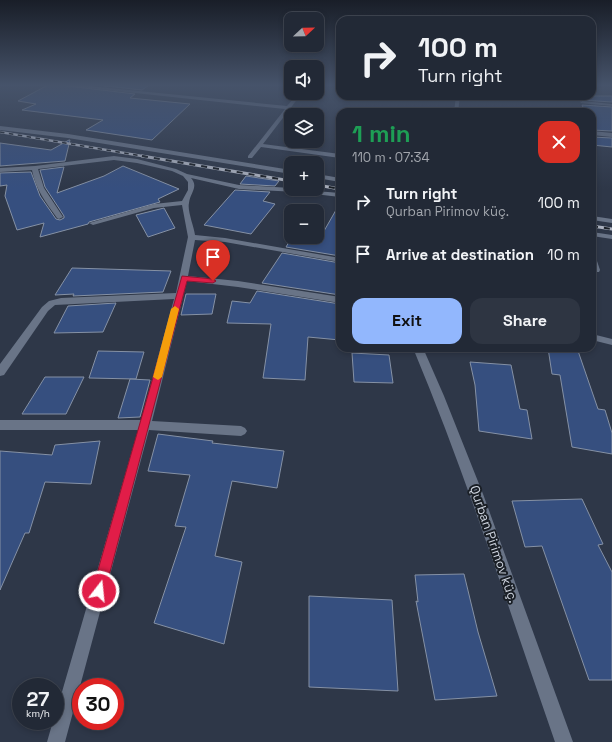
<!DOCTYPE html>
<html lang="en">
<head>
<meta charset="utf-8">
<style>
  body { margin:0; font-family:"Space Grotesk",sans-serif; background:#2e3542; color:#f1f3f6; height:100vh; display:flex; flex-direction:column; font-size:15px; white-space:nowrap }
  * { box-sizing:border-box; margin:0 }
  p { font-size:13px; color:#a2a6ad }
  .icon { flex:none; width:22px; height:22px; fill:none; stroke:currentColor; stroke-width:2; stroke-linecap:round; stroke-linejoin:round }
  .map { position:relative; flex:1; overflow:hidden }
  .sheet { position:absolute; left:336px; top:108px; width:260px; height:244px; display:flex; flex-direction:column; background:#222936; border-radius:12px; box-shadow:0 2px 6px #0003,0 0 0 1px #3f4551 }
  .sheet>* { flex:none }
  .top-card { position:absolute; left:336px; top:16px; width:260px; height:84px; border-radius:12px; box-shadow:0 2px 6px #0003,0 0 0 1px #3f4551; background:#222936; color:#f1f3f6; overflow:hidden }
  .needle { width:26px; rotate:68deg }
  .fabs { position:absolute; left:284px; top:12px; display:grid; gap:8px }
  .fabs a { display:grid; place-items:center; width:40px; height:40px; border-radius:8px; background:#222936; box-shadow:0 2px 6px #0003,0 0 0 1px #3f4551; font-size:20px }
  .speed { position:absolute; left:12px; top:678px; display:flex; gap:8px; font-size:20px; font-weight:700; text-align:center }
  .speed>* { display:grid; place-content:center; width:52px; height:52px; border-radius:50%; background:#222936; box-shadow:0 2px 6px #0003,0 0 0 1px #3f4551; line-height:1 }
  .speed small { font-size:10px; font-weight:400 }
  .speed .limit { border:6px solid #d22; background:#fff; color:#111 }
  .pin { position:absolute; display:grid; place-items:center; width:34px; height:34px; color:#fff; margin:-41px -17px; border-radius:50% 50% 50% 0; rotate:-45deg; box-shadow:0 0 4px #0007 }
  .pin .icon { rotate:45deg }
  .me { position:absolute; width:44px; margin:-22px; rotate:16deg; stroke-linejoin:round; filter:drop-shadow(0 0 3px #0008) }
  .turn { display:flex; align-items:center; gap:14px; height:84px; padding:0 16px; font-size:18px }
  .turn .icon { width:52px; height:52px; stroke-width:2.5 }
  .turn b { display:block; font-size:28px; line-height:34px }
  .round { display:grid; place-items:center; flex:none; width:42px; height:42px; border-radius:12px; background:#2e3542 }
  .overview { display:flex; align-items:center; justify-content:space-between; height:68px; padding:0 16px }
  h1 { font-size:24px; font-weight:700; line-height:30px; color:#1e9e55 }
  .cta { display:flex; gap:8px; margin-top:auto; padding:8px 16px }
  .cta a { flex:1; height:46px; border-radius:12px; background:#92b7fd; color:#111; font-size:16px; font-weight:700; line-height:46px; text-align:center }
  .cta a+a { background:#2e3542; color:#f1f3f6 }
  ul { padding:0; list-style:none }
  li { display:flex; align-items:center; gap:12px; height:52px; padding:0 16px }
  li div { flex:1 }
  li b { display:block; font-size:15px }
  li em { font-style:normal }
  .map>svg:first-child { display:block }
  .building { fill:#364f7f; stroke:#8591a5 }
  .lines { fill:none; stroke-linecap:round; stroke-linejoin:round }
  .minor { fill:#697487; fill-rule:evenodd }
  .rail-far1-casing { stroke:#adb3c0; stroke-width:2.5 }
  .rail-casing { stroke:#adb3c0; stroke-width:3 }
  .rail-far1 { stroke:#1a1f26; stroke-width:1.5; stroke-dasharray:4.5; stroke-linecap:butt }
  .rail { stroke:#1a1f26; stroke-width:2; stroke-dasharray:6; stroke-linecap:butt }
  .route { fill:#e11d48; stroke:#92132f }
  .slow { fill:#f59e0b }
  .labels { text-anchor:middle; dominant-baseline:central; stroke-width:4; stroke-linejoin:round; paint-order:stroke }
  .near-street-label { font-size:13px; fill:#ced4df; stroke:#1a1f26 }
</style>
</head>
<body>
<div class="map">
<svg width="612" height="742" viewBox="0 0 612 742">
  <rect width="100%" height="100%" fill="#2e3748"/>
  <g class="building">
    <polygon points="48,85 60,85 135,94 130,98 190,104 152,140 86,130 103,120 22,110 36,104 18,101"/>
    <polygon points="97,85 149,85 142,90"/>
    <polygon points="578,96 612,96 612,102 582,100 580,101"/>
    <polygon points="582,105 612,107 612,131 592,130 592,112 585,112"/>
    <polygon points="592,137 612,138 612,147 592,145"/>
    <polygon points="69,140 70,140 65,161 0,166 0,143 51,150"/>
    <polygon points="123,166 179,189 158,199 160,202 89,222 88,224 40,237 44,223 17,230 5,196 7,185 0,186 0,173 31,172 40,196 56,219 60,220 64,218 64,216 45,187 40,170 64,167 57,193 104,176"/>
    <polygon points="246,176 279,181 275,186 240,184"/>
    <polygon points="235,190 270,192 263,201 275,204 251,234 204,225"/>
    <polygon points="340,203 340,256 286,247 292,237 317,237 317,229 324,231"/>
    <polygon points="164,208 175,228 148,237 136,215"/>
    <polygon points="282,253 340,263 340,295 262,283"/>
    <polygon points="72,268 171,271 163,292 73,296 74,294 55,295"/>
    <polygon points="257,291 340,304 340,340 308,337 305,380 263,378 271,324 227,323 232,301 250,303"/>
    <polygon points="186,294 216,294 212,314 181,315"/>
    <polygon points="116,303 103,332 54,333 68,306"/>
    <polygon points="548,348 577,348 598,409 605,410 612,433 612,454 572,447 560,375 552,374"/>
    <polygon points="98,351 144,352 136,379 89,378"/>
    <polygon points="352,353 389,355 393,383 354,382"/>
    <polygon points="470,362 511,365 520,409 527,410 532,439 479,431 475,385"/>
    <polygon points="45,377 84,377 66,414 22,414"/>
    <polygon points="130,379 150,380 140,417 118,418"/>
    <polygon points="158,434 213,441 212,443 284,451 277,488 232,481 215,556 242,562 224,644 154,623 186,527 175,526 190,475 148,471"/>
    <polygon points="100,441 91,484 45,482 29,533 25,533 0,590 0,451 52,455 55,445"/>
    <polygon points="582,499 603,544 598,545 612,572 612,680 589,680 542,546 525,547 512,501"/>
    <polygon points="464,574 478,632 497,696 435,700 416,601 418,602 415,575"/>
    <polygon points="309,596 392,600 398,691 309,687"/>
  </g>
  <g class="lines">
    <g class="minor">
      <polygon points="61,85 79,85 287,106 298,93 302,93 263,144 340,154 340,158 261,147 252,158 248,158 248,156 285,109"/>
      <polygon points="456,96 460,96 458,112 454,112"/>
      <polygon points="582,101 612,104 612,106 580,103"/>
      <polygon points="0,126 68,134 291,170 291,174 68,138 0,130"/>
      <polygon points="592,131 612,133 612,137 592,135"/>
      <path d="M114,156L137,159L176,169L187,174L239,185L291,188V189L340,193V197L297,192L239,189L191,178C199,187 190,193 189,203C187,210 194,227 195,235L225,238L340,258V262L225,242L195,240L188,276L238,281L340,297V303L238,287L187,281L152,421L241,426L245,428L247,431L245,434L241,436L149,430L65,742H47L53,721H55V716L138,430H0V420H141L174,299L55,305L48,311L4,375L0,376V364L42,307L49,301L61,298L176,293L188,237L182,205L154,208L93,225L89,223L154,204L182,201L188,190V182L183,176L172,171L137,163L114,160L38,169L44,188L63,217L59,219L57,218C46,203 35,188 32,170L0,172V168L35,166Z"/>
      <polygon points="317,174 340,178 340,182 317,178"/>
      <polygon points="592,216 612,219 612,223 592,220"/>
      <polygon points="592,232 612,235 612,239 592,236"/>
      <polygon points="592,256 596,258 600,270 599,272 596,272 592,270"/>
      <polygon points="592,334 612,339 612,345 592,340"/>
      <path d="M413,348H423L444,396L483,494L573,742H555C509,610 467,477 413,348Z"/>
    </g>
    <defs>
      <polyline id="rail-far1" points="0,132 148,157"/>
      <g id="rail">
        <polyline points="142,156 291,181"/>
        <polyline points="317,185 340,189"/>
        <polyline points="592,226 612,229"/>
      </g>
    </defs>
    <use href="#rail-far1" class="rail-far1-casing"/>
    <use href="#rail" class="rail-casing"/>
    <use href="#rail-far1" class="rail-far1"/>
    <use href="#rail" class="rail"/>
  </g>
  <linearGradient id="sky" x2="0" y2="1"><stop stop-color="#191e28"/><stop offset="0.45" stop-color="#46536a"/><stop offset="1" stop-color="#46536a" stop-opacity="0"/></linearGradient>
  <rect width="612" height="189" fill="url(#sky)"/>
  <polygon class="route" points="182,276 213,279 216,281 213,283 187,281 105,591 103,596 99,598 94,596 92,591"/>
  <polygon class="slow" points="175,306 179,309 162,377 158,380 153,377 171,309"/>
  <g class="labels">
    <g class="near-street-label">
      <text transform="translate(494 544) rotate(71)">Qurban Pirimov küç.</text>
    </g>
  </g>
</svg>
<div class="fabs">
<a><svg class="needle" viewBox="-14 -14 28 28"><path d="M0-13l5 13h-10z" fill="#e53935"/><path d="M0 13l5-13h-10z" fill="#a2a6ad"/></svg></a>
<a><svg class="icon" aria-label="sound" viewBox="0 0 24 24"><path d="M4 9h4l5-4v14l-5-4H4zM17 9q2 3 0 6"/></svg></a>
<a><svg class="icon" aria-label="layers" viewBox="0 0 24 24"><path d="M12 4l9 5-9 5-9-5zM3 14l9 5 9-5"/></svg></a>
<a>+</a>
<a>−</a>
</div>
<div class="speed"><div>27<small>km/h</small></div><div class="limit">30</div></div>
<div class="pin" style="left:213px;top:281px;background:#d93025"><svg class="icon" aria-label="arrive" viewBox="0 0 24 24"><path d="M6 21V4h12l-3 4 3 4H6"/></svg></div>
<svg class="me" style="left:99px;top:591px" viewBox="-20 -20 40 40"><circle r="17" fill="#e11d48" stroke="#fff" stroke-width="3"/><path d="M0-11L8 9 0 5-8 9z" fill="#fff"/></svg>
<div class="top-card">
<div class="turn"><svg class="icon" aria-label="right" viewBox="0 0 24 24"><path d="M7 20v-9h11M14 6l5 5-5 5"/></svg><div><b>100 m</b>Turn right</div></div>
</div>
<section class="sheet">
<div class="overview"><div><h1>1 min</h1><p>110 m · 07:34</p></div><a class="round" style="background:#d93025;color:#fff"><svg class="icon" aria-label="close" viewBox="0 0 24 24"><path d="M6 6l12 12M18 6L6 18"/></svg></a></div>
<ul>
<li><svg class="icon" aria-label="right" viewBox="0 0 24 24"><path d="M7 20v-9h11M14 6l5 5-5 5"/></svg><div><b>Turn right</b><p>Qurban Pirimov küç.</p></div><em>100 m</em></li>
<li><svg class="icon" aria-label="arrive" viewBox="0 0 24 24"><path d="M6 21V4h12l-3 4 3 4H6"/></svg><div><b>Arrive at destination</b></div><em>10 m</em></li>
</ul>
<div class="cta"><a>Exit</a><a>Share</a></div>
</section>
</div>
</body>
</html>
